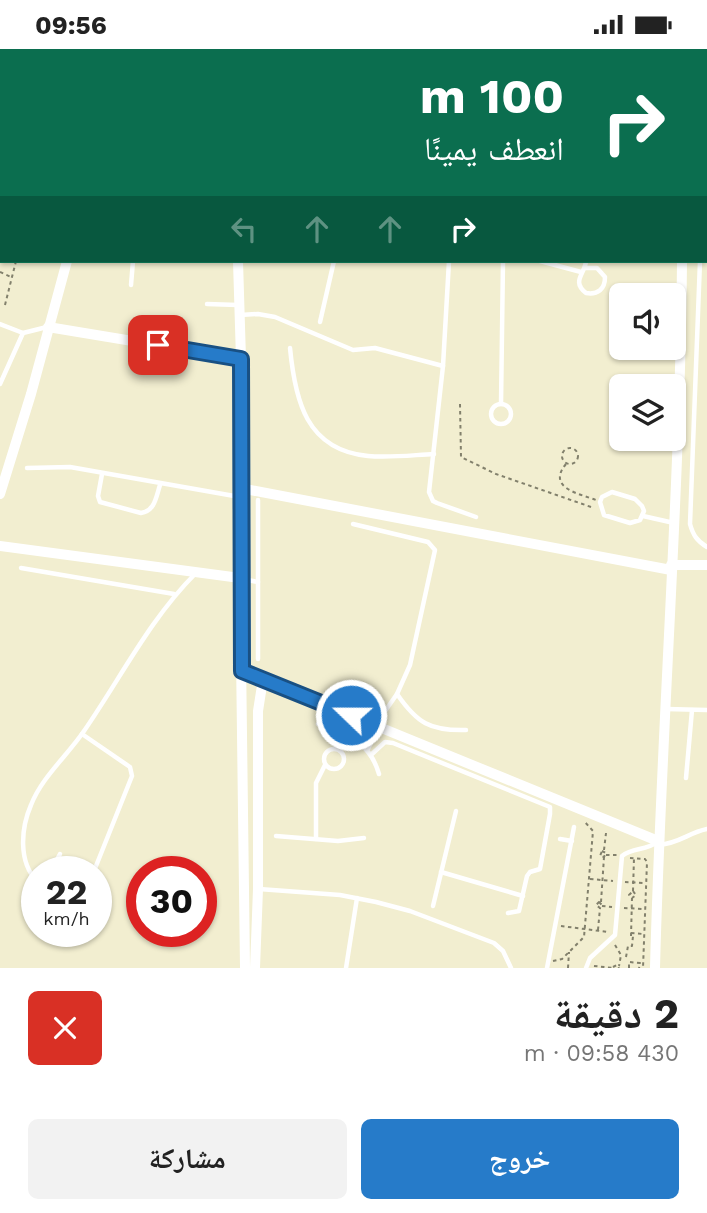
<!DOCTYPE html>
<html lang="ar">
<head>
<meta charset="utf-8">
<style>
  body { margin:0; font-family:"Work Sans","Noto Naskh Arabic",sans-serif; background:#f2f2f2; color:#222; direction:rtl; height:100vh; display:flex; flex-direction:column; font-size:26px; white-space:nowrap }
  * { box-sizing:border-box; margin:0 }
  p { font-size:23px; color:#767676 }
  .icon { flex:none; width:38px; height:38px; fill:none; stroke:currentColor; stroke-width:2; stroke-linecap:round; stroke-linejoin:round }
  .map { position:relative; height:919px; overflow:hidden; direction:ltr }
  .panel { display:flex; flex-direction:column; background:#fff; flex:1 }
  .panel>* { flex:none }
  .top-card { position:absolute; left:0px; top:0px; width:707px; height:214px; box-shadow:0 2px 5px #0004; direction:rtl; background:#0b6e4f; color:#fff; overflow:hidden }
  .controls { position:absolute; left:609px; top:234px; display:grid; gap:14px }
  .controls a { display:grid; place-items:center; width:77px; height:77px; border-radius:10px; background:#fff; box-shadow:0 2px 5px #0004; font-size:35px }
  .speed { position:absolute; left:21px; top:807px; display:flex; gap:14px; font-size:35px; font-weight:700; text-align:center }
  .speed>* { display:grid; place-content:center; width:91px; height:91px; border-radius:50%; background:#fff; box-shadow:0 2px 5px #0004; line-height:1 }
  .speed small { font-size:18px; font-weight:400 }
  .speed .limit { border:10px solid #d22; background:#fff; color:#111 }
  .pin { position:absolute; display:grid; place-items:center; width:60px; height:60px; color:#fff; margin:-30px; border-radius:14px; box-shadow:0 4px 10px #0006 }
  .me { position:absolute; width:77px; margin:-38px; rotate:292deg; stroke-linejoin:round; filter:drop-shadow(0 0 5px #0008) }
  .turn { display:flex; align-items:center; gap:24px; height:147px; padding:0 28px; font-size:32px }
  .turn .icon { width:91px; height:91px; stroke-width:2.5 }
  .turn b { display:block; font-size:49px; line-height:60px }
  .lanes { display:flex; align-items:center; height:66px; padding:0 28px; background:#0003; justify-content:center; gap:35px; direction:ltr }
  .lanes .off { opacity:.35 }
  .round { display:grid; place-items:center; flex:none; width:74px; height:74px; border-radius:10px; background:#f2f2f2 }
  .summary { display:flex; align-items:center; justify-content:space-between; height:119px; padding:0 28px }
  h1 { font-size:42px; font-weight:700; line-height:52px }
  .cta { display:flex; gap:14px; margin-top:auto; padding:14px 28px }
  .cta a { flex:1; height:80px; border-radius:10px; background:#267bc9; color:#fff; font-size:28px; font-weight:700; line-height:80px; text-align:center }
  .cta a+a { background:#f2f2f2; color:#222 }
  .status { display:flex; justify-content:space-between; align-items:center; height:49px; padding:0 35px; background:#fff; direction:ltr }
  .status svg { height:19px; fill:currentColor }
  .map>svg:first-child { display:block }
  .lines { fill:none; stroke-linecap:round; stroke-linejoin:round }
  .path { stroke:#82806c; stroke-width:2; stroke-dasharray:3.5 3.5; stroke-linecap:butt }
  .service { stroke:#fff; stroke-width:4.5 }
  .minor { stroke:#fff; stroke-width:10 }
  .route-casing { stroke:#195083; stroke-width:18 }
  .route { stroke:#267bc9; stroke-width:12 }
</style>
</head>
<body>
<div class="status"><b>09:56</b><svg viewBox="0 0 49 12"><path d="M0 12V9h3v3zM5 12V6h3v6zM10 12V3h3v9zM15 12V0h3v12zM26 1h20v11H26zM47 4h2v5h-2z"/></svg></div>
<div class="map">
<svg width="707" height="919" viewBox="0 0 707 919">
  <rect width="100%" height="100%" fill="#f2eed0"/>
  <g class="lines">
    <g class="path">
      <polyline points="0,223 11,228"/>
      <polyline points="5,256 16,212"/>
      <polyline points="460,355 461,408 496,425 594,459"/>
      <circle cx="570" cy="407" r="8"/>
      <path d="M566,415C546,439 580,445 596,451"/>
      <polyline points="604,801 606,784"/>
      <polygon points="602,802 606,804 604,808 600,807"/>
      <polyline points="606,806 617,806"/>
      <polyline points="630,809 645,810 647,813 643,919"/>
      <polyline points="590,830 613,832"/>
      <polyline points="625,833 644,834"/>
      <polyline points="633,842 634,809"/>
      <polygon points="633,842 636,846 632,849 629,846"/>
      <polygon points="599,853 602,856 600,859 596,856"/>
      <polyline points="601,853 604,808"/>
      <polyline points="602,857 612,858"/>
      <polyline points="624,859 643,860"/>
      <polyline points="561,877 608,883"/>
      <polyline points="598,881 600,859"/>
      <polyline points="631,884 643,885"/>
      <polyline points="631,887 632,849"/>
      <polyline points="615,896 621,906 619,917"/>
      <polyline points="626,908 628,897 632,897 633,887"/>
      <polyline points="553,912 562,910 584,888 593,782 584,772"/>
      <polyline points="594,917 613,919"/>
      <polyline points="613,918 617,916 619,919"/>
      <polyline points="568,919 569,903"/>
      <polyline points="629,919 629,913 640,914 639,919"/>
    </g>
    <g class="service">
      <polyline points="6,0 10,2"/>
      <polyline points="141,0 142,2"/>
      <polyline points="380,0 386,2"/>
      <polyline points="21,2 22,0"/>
      <polyline points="372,2 373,0"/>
      <polyline points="410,2 411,0"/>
      <polyline points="560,2 560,0"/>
      <polyline points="707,8 707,43"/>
      <polyline points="705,117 707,115"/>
      <polyline points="0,159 2,160"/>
      <polyline points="449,212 443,317 429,443 433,452 437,454 476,468"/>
      <polyline points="540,212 581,223"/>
      <path d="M700,212L690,475C693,486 697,492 707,498"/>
      <path d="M586,219H597L605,228C605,240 598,246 586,244C571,232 585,225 586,212"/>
      <polyline points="131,236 133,212"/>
      <polyline points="207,255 238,256"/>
      <polyline points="240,266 258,265 275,268 353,301 375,299 443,317"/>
      <polyline points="320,273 334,212"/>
      <polyline points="0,275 23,284 47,278"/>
      <path d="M290,299C295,351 306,401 368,407C390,409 413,406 434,405"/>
      <polyline points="0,335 23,284"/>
      <circle cx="501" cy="365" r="10"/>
      <polyline points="501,355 503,212"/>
      <polyline points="27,419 70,418 240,448"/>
      <path d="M102,425L98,447L100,453L141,464C155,462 156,448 160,436"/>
      <polygon points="612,443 635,450 642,457 644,462 640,471 630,474 604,466 600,453 602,448"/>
      <polyline points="258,451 258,610"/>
      <polyline points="643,467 674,474"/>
      <polyline points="353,475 428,493 435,501 410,616 397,645 376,675"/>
      <polyline points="21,519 174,545"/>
      <polyline points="242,530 258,533"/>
      <path d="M397,645C417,674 430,682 466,681"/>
      <polyline points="666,660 707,661"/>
      <path d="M318,675C348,688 369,691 379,725"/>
      <polyline points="82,685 130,718 132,727 94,822"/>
      <polyline points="336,699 342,685"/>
      <circle cx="334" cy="710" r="10"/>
      <polyline points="368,700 378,678"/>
      <polyline points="372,705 385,693 393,694 550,758 550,765 540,820 530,823 527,827 519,862 508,864"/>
      <polyline points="686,729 692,661"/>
      <polyline points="276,787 338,792 364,789"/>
      <polyline points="316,790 316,734 325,716"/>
      <polyline points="560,790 572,792"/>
      <path d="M659,796C680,794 688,784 707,780"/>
      <polyline points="51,822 60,805"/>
      <polyline points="441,823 523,847"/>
      <path d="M37,832C18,813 21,779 31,756C42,728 67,707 84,682C120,630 150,570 195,525"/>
      <polyline points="259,840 340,846 376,853 410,862 494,894 503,902 511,919"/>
      <polyline points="433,857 456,762"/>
      <polyline points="346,919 357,849"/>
      <polyline points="547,919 574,778"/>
      <path d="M586,919L590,909L615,886L622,807C633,798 646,802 657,793"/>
    </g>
    <g class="minor">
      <polyline points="233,0 233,2"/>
      <polyline points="687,2 687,0"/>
      <polyline points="0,31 2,32"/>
      <polyline points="705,94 707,94"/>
      <polyline points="238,212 241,310 240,529 245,919"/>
      <polyline points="48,278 241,310"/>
      <polyline points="240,439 671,521"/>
      <polyline points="0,445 31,345 67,212"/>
      <polyline points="0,497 240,529"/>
      <polyline points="671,516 707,516"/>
      <polyline points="242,622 658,792"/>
      <polyline points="255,919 258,840 258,662 263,630"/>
      <path d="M655,919C661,683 680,448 682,212"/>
    </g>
  </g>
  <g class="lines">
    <defs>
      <polyline id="route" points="158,296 241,310 242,622 351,666"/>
    </defs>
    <use href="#route" class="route-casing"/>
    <use href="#route" class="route"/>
  </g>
</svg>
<div class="controls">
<a><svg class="icon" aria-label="sound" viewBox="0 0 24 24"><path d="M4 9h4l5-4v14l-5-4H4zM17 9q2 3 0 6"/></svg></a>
<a><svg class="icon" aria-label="layers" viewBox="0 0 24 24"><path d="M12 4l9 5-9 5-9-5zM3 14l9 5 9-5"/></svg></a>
</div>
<div class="speed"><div>22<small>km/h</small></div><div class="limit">30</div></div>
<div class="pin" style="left:158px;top:296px;background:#d93025"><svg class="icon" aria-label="arrive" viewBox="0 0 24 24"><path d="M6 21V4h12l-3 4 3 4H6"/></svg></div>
<svg class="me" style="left:351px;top:666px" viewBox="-20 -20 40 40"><circle r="17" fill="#267bc9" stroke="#fff" stroke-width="3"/><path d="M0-11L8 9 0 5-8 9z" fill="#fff"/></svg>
<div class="top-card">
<div class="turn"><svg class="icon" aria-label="right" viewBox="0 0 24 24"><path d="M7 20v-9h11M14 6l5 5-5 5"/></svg><div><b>100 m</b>انعطف يمينًا</div></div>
<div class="lanes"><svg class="icon off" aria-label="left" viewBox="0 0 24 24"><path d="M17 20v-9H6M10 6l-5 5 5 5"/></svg><svg class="icon off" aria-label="ahead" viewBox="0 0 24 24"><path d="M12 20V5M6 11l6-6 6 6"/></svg><svg class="icon off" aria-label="ahead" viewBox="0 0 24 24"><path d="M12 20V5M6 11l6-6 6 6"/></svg><svg class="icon" aria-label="right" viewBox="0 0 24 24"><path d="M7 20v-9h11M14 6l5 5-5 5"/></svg></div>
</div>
</div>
<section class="panel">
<div class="summary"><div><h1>2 دقيقة</h1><p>430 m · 09:58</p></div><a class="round" style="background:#d93025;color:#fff"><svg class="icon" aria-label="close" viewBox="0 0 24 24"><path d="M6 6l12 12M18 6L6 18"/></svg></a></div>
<div class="cta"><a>خروج</a><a>مشاركة</a></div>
</section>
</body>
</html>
